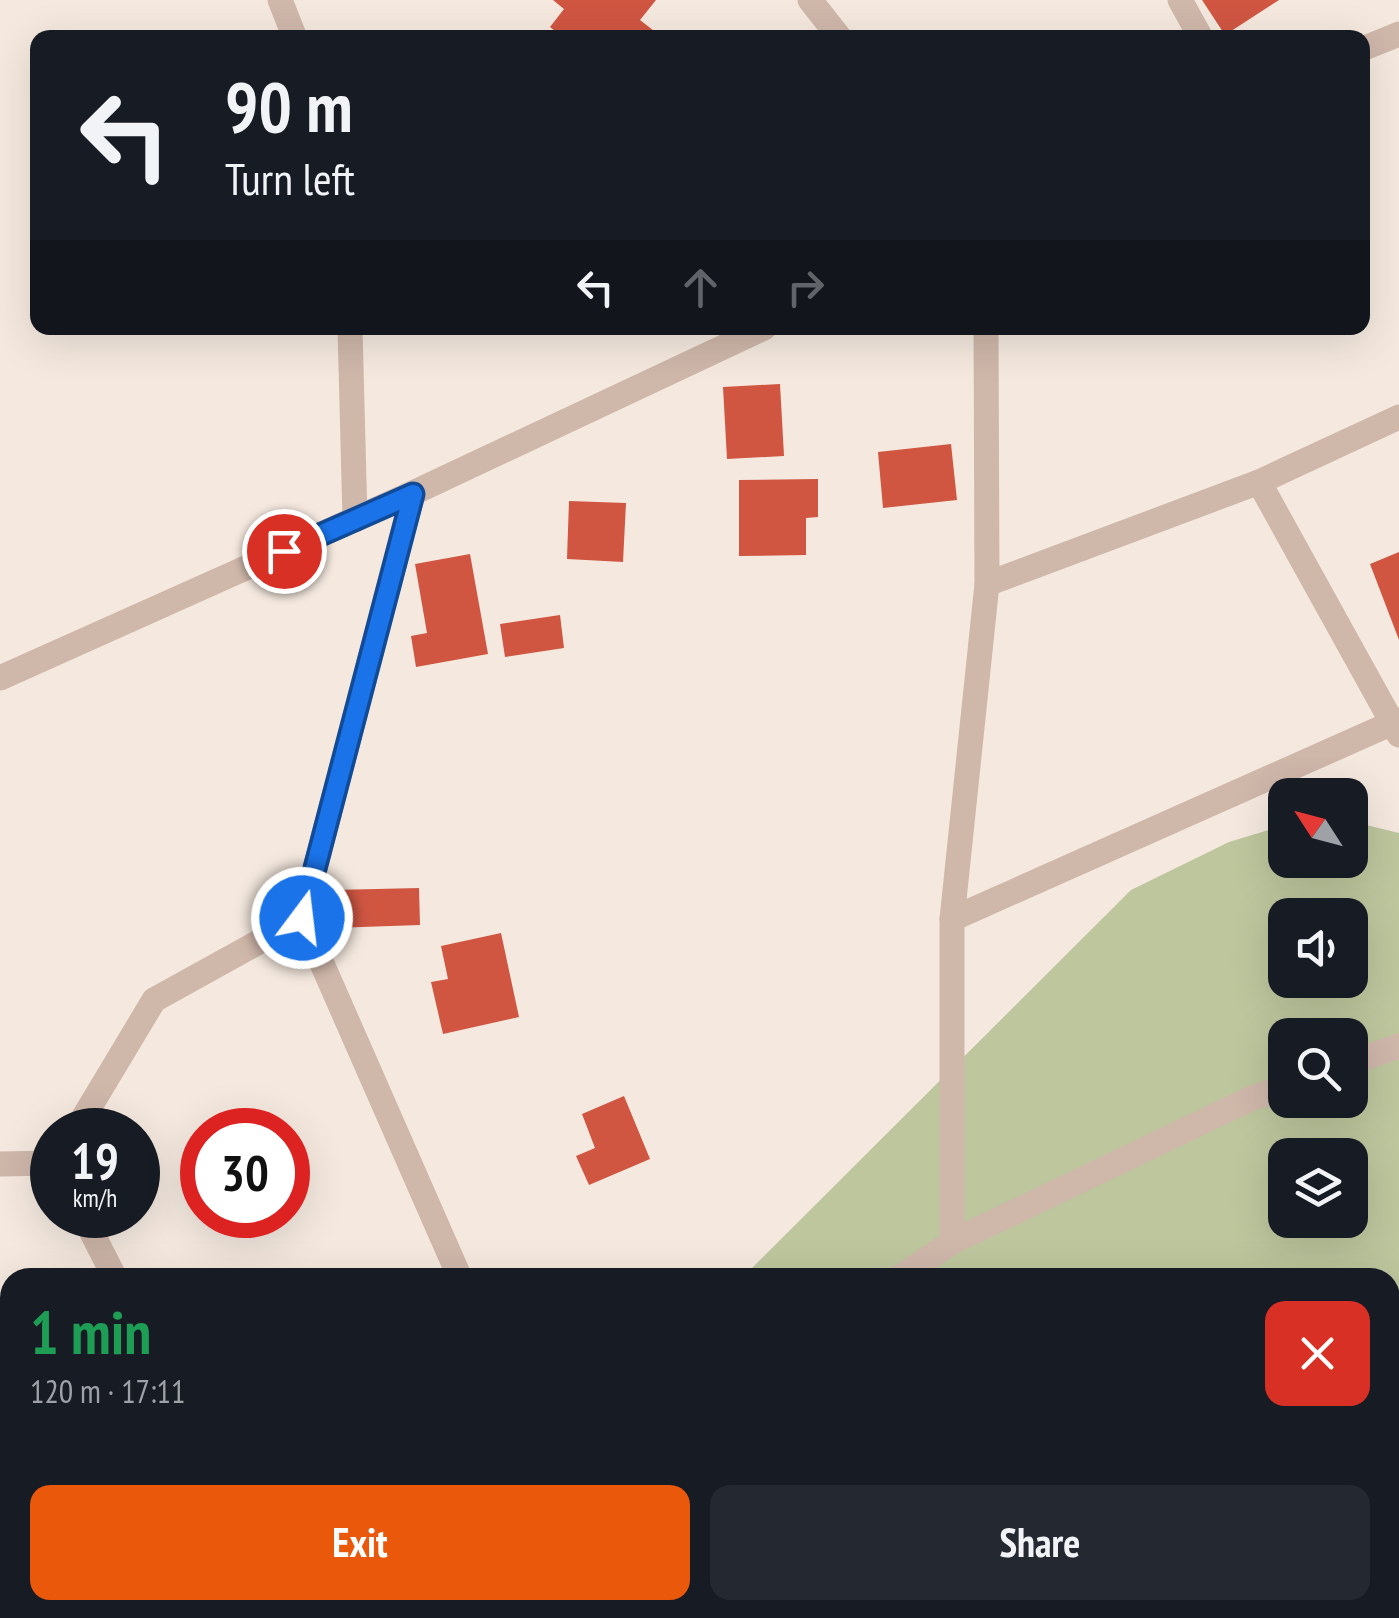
<!DOCTYPE html>
<html lang="en">
<head>
<meta charset="utf-8">
<style>
  body { margin:0; font-family:"PT Sans Narrow",sans-serif; background:#242831; color:#f1f3f6; height:100vh; display:flex; flex-direction:column; font-size:38px; white-space:nowrap }
  * { box-sizing:border-box; margin:0 }
  p { font-size:32px; color:#9ea1a6 }
  .icon { flex:none; width:55px; height:55px; fill:none; stroke:currentColor; stroke-width:2; stroke-linecap:round; stroke-linejoin:round }
  .map { position:relative; flex:1; overflow:hidden }
  .sheet { position:absolute; left:0px; top:1268px; width:1400px; height:352px; display:flex; flex-direction:column; background:#171b24; border-radius:30px 30px 0 0; box-shadow:0 10px 40px #0002 }
  .sheet>* { flex:none }
  .hud { position:absolute; left:30px; top:30px; width:1340px; height:305px; border-radius:20px; box-shadow:0 10px 40px #0002; background:#171b24; color:#f1f3f6; overflow:hidden }
  .needle { width:65px; rotate:306deg }
  .tools { position:absolute; left:1268px; top:778px; display:grid; gap:20px }
  .tools a { display:grid; place-items:center; width:100px; height:100px; border-radius:20px; background:#171b24; box-shadow:0 10px 40px #0002; font-size:50px }
  .speed { position:absolute; left:30px; top:1108px; display:flex; gap:20px; font-size:50px; font-weight:700; text-align:center }
  .speed>* { display:grid; place-content:center; width:130px; height:130px; border-radius:50%; background:#171b24; box-shadow:0 10px 40px #0002; line-height:1 }
  .speed small { font-size:25px; font-weight:400 }
  .speed .limit { border:15px solid #d22; background:#fff; color:#111 }
  .pin { position:absolute; display:grid; place-items:center; width:85px; height:85px; color:#fff; margin:-42px; border:5px solid #fff; border-radius:50%; box-shadow:0 2px 10px #0007 }
  .me { position:absolute; width:110px; margin:-55px; rotate:15deg; stroke-linejoin:round; filter:drop-shadow(0 0 8px #0008) }
  .turn { display:flex; align-items:center; gap:35px; height:210px; padding:0 30px; font-size:45px }
  .turn .icon { width:130px; height:130px; stroke-width:2.5 }
  .turn b { display:block; font-size:70px; line-height:85px }
  .lanes { display:flex; align-items:center; height:95px; padding:0 30px; background:#0003; justify-content:center; gap:50px; direction:ltr }
  .lanes .off { opacity:.35 }
  .round { display:grid; place-items:center; flex:none; width:105px; height:105px; border-radius:20px; background:#242831 }
  .summary { display:flex; align-items:center; justify-content:space-between; height:170px; padding:0 30px }
  h1 { font-size:60px; font-weight:600; line-height:75px; color:#1e9e55 }
  .cta { display:flex; gap:20px; margin-top:auto; padding:20px 30px }
  .cta a { flex:1; height:115px; border-radius:20px; background:#ea580c; color:#fff; font-size:40px; font-weight:600; line-height:115px; text-align:center }
  .cta a+a { background:#242831; color:#f1f3f6 }
  .map>svg:first-child { display:block }
  .green { fill:#bdc69d; fill-rule:evenodd }
  .building { fill:#d05642 }
  .lines { fill:none; stroke-linecap:round; stroke-linejoin:round }
  .minor { stroke:#cfb7aa; stroke-width:25 }
  .route-casing { stroke:#114b97; stroke-width:25 }
  .route { stroke:#1a73e8; stroke-width:18 }
</style>
</head>
<body>
<div class="map">
<svg width="1399" height="1618" viewBox="0 0 1399 1618">
  <rect width="100%" height="100%" fill="#f5e9df"/>
  <path class="green" d="M1350,821L1399,833V1618H46L62,1610H1390V1278L743,1277L1131,890L1229,842L1285,825V860H1350ZM1285,915H1350V980H1285ZM1285,1035H1350V1100H1285ZM1285,1155H1350V1220H1285Z"/>
  <g class="building">
    <polygon points="553,0 656,0 640,20 663,38 564,38 550,27 564,9"/>
    <polygon points="1202,0 1279,0 1225,35"/>
    <polygon points="780,384 784,456 727,459 723,387"/>
    <polygon points="951,444 957,500 883,508 878,452"/>
    <polygon points="818,479 818,517 806,518 806,555 739,556 739,480"/>
    <polygon points="569,501 626,503 623,562 567,559"/>
    <polygon points="1399,552 1399,640 1370,564"/>
    <polygon points="470,554 488,654 416,667 411,636 427,633 415,564"/>
    <polygon points="560,615 564,648 505,657 500,624"/>
    <polygon points="419,888 420,925 333,928 332,890"/>
    <polygon points="501,933 519,1017 443,1034 431,982 448,979 441,946"/>
    <polygon points="624,1096 650,1159 589,1185 576,1156 595,1148 582,1114"/>
  </g>
  <g class="lines">
    <g class="minor">
      <polyline points="280,0 295,38"/>
      <polyline points="810,0 840,38"/>
      <polyline points="1180,0 1201,38"/>
      <polyline points="1362,49 1399,34"/>
      <polyline points="350,328 355,520"/>
      <polyline points="1259,482 1399,735"/>
      <polyline points="413,493 302,918 460,1278"/>
      <polyline points="987,584 1259,482 1399,417"/>
      <polyline points="0,678 413,493 764,328"/>
      <polyline points="952,919 1399,720"/>
      <polyline points="1350,1063 1399,1046"/>
      <polyline points="76,1130 154,1000 302,918"/>
      <polyline points="0,1164 52,1163"/>
      <polyline points="83,1215 115,1278"/>
      <polyline points="952,1242 952,919 987,584 986,328"/>
      <polyline points="899,1278 952,1242 1250,1099 1285,1087"/>
      <polyline points="283,1610 288,1618"/>
      <polyline points="427,1618 442,1610"/>
    </g>
  </g>
  <g class="lines">
    <defs>
      <polyline id="route" points="284,551 413,494 302,918"/>
    </defs>
    <use href="#route" class="route-casing"/>
    <use href="#route" class="route"/>
  </g>
</svg>
<div class="tools">
<a><svg class="needle" viewBox="-14 -14 28 28"><path d="M0-13l5 13h-10z" fill="#e53935"/><path d="M0 13l5-13h-10z" fill="#9ea1a6"/></svg></a>
<a><svg class="icon" aria-label="sound" viewBox="0 0 24 24"><path d="M4 9h4l5-4v14l-5-4H4zM17 9q2 3 0 6"/></svg></a>
<a><svg class="icon" aria-label="search" viewBox="0 0 24 24"><circle cx="10" cy="10" r="6"/><path d="M15 15l6 6"/></svg></a>
<a><svg class="icon" aria-label="layers" viewBox="0 0 24 24"><path d="M12 4l9 5-9 5-9-5zM3 14l9 5 9-5"/></svg></a>
</div>
<div class="speed"><div>19<small>km/h</small></div><div class="limit">30</div></div>
<div class="pin" style="left:284px;top:551px;background:#d93025"><svg class="icon" aria-label="arrive" viewBox="0 0 24 24"><path d="M6 21V4h12l-3 4 3 4H6"/></svg></div>
<svg class="me" style="left:302px;top:918px" viewBox="-20 -20 40 40"><circle r="17" fill="#1a73e8" stroke="#fff" stroke-width="3"/><path d="M0-11L8 9 0 5-8 9z" fill="#fff"/></svg>
<div class="hud">
<div class="turn"><svg class="icon" aria-label="left" viewBox="0 0 24 24"><path d="M17 20v-9H6M10 6l-5 5 5 5"/></svg><div><b>90 m</b>Turn left</div></div>
<div class="lanes"><svg class="icon" aria-label="left" viewBox="0 0 24 24"><path d="M17 20v-9H6M10 6l-5 5 5 5"/></svg><svg class="icon off" aria-label="ahead" viewBox="0 0 24 24"><path d="M12 20V5M6 11l6-6 6 6"/></svg><svg class="icon off" aria-label="right" viewBox="0 0 24 24"><path d="M7 20v-9h11M14 6l5 5-5 5"/></svg></div>
</div>
<section class="sheet">
<div class="summary"><div><h1>1 min</h1><p>120 m · 17:11</p></div><a class="round" style="background:#d93025;color:#fff"><svg class="icon" aria-label="close" viewBox="0 0 24 24"><path d="M6 6l12 12M18 6L6 18"/></svg></a></div>
<div class="cta"><a>Exit</a><a>Share</a></div>
</section>
</div>
</body>
</html>
